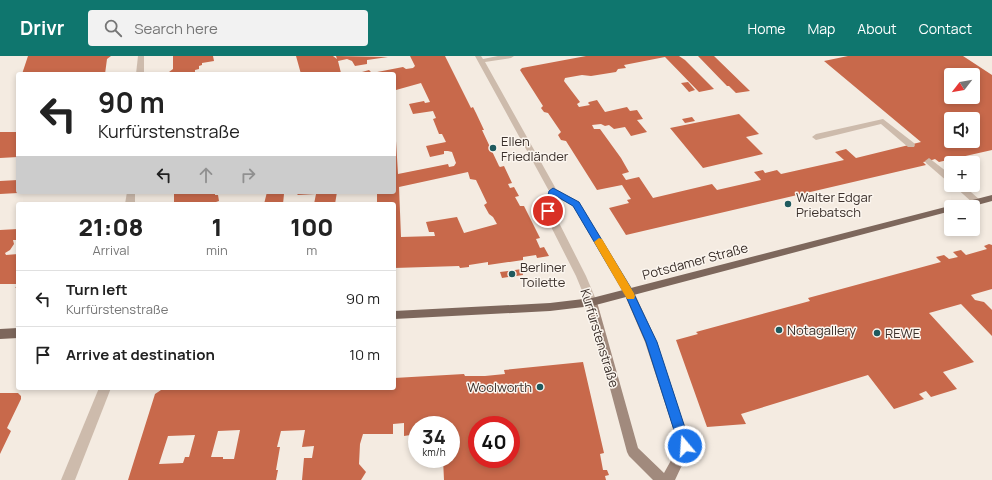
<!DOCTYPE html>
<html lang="en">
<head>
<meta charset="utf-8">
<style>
  body { margin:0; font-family:Manrope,sans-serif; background:#f2f2f2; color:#222; height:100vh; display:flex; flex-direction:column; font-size:15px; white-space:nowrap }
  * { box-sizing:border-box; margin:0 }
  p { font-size:13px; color:#767676 }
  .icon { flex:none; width:22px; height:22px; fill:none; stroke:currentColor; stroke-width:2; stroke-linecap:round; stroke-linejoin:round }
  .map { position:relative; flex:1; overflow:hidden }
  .side { position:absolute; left:16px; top:146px; width:380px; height:188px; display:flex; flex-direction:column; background:#fff; border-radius:4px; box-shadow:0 2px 6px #0003 }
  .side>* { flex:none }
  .banner { position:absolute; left:16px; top:16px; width:380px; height:122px; border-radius:4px; box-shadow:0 2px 6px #0003; background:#fff; color:#222; overflow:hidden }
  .needle { width:26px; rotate:239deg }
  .buttons { position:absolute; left:944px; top:12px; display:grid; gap:8px }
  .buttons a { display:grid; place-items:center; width:36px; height:36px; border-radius:4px; background:#fff; box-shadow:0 2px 6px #0003; font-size:20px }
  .speed { position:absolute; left:408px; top:360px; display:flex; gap:8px; font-size:20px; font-weight:700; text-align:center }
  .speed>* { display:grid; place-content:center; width:52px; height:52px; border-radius:50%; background:#fff; box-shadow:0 2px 6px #0003; line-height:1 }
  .speed small { font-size:10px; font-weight:400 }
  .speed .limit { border:6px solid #d22; background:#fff; color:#111 }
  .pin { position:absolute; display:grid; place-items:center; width:34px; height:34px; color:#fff; margin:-17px; border:2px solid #fff; border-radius:50%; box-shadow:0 1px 4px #0007 }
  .me { position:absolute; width:44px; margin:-22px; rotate:342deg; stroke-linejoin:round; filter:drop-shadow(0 0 3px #0008) }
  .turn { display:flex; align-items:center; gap:14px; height:84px; padding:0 16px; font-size:18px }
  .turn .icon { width:52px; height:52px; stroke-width:2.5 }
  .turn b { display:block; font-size:28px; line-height:34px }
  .lanes { display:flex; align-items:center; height:38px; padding:0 16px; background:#0003; justify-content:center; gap:20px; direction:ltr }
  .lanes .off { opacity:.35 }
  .eta { display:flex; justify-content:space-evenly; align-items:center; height:68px; text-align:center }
  .eta b { font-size:24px; font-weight:800; line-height:28px }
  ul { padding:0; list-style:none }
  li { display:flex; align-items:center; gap:12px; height:56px; padding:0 16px; border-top:1px solid #e0e0e0 }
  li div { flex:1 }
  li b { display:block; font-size:15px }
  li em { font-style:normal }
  header { display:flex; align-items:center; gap:24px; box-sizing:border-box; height:56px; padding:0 20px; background:#0f766e; color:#fff }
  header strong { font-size:19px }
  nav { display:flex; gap:22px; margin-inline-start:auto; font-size:14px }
  .search { width:280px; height:36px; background:#f2f2f2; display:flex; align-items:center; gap:10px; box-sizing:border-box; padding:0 14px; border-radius:4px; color:#767676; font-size:15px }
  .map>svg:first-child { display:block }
  .building { fill:#c8694b; fill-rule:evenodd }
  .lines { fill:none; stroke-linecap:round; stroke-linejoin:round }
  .lane { fill:#cdbbac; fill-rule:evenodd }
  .street { fill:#cdbbac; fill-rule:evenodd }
  .secondary { fill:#a18a7d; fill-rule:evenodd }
  .primary { fill:#7d675c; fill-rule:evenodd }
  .route { fill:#1a73e8; stroke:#114b97 }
  .slow { fill:#f59e0b }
  .poi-dot { fill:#1f5a5e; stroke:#fbf5ee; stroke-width:1.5 }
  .labels { text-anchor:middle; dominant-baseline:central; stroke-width:3; stroke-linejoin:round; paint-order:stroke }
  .poi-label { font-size:13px; fill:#3b302b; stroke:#fbf5ee; text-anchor:start }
  .street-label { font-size:13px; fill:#3b302b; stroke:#fbf5ee }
</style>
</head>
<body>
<header>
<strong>Drivr</strong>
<div class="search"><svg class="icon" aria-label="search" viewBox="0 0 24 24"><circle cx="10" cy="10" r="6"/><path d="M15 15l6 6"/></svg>Search here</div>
<nav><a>Home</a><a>Map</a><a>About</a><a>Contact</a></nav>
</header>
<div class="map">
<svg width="992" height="424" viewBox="0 0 992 424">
  <rect width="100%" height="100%" fill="#f4ebe1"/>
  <g class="building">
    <polygon points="28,0 111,0 107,3 105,18 22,18"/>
    <polygon points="173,0 213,0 214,5 202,7 202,9 199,10 199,13 195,14 195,18 174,18 169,16 173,13"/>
    <polygon points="296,0 333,0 337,3 336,0 388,1 367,4 367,8 355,10 352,5 347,3 338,5 341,17 301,18"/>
    <path d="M410,0H445L471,52L473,51L476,57L484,74H482L499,110L500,111L504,110L512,127L508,128L510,132L514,131L519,140L515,141L520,150H524L540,182L536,183L540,192L544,191L549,200L537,202L536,199L523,201V204L488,209V206L469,209V211L460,212L459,210L394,212V148H377V136H394V85H396L398,118L448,108L449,111L454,110L456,107L452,96L448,95H444V98L430,101L426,90L446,86L442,78H439L433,63L436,62L433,55L413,58L409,48L424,45L425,47L430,46L421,27L396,34L394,33V18H355L369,14L372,17L403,11L406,13L413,12L415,10ZM468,116L470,123L476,124L487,147L484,149L489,158L493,161L497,168L464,177L457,161L426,166L429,176H434L435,180L401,181L399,131Z"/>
    <path d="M586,0H679L685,4L714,33L699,36L665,1L624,9L626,12L618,13L616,16L591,20L582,19L565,22L564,25L580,46L577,48L579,51L590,49L588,47L589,46L597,44L605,56L627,51L630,55L637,54L643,63L637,64L647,76L631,80L625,71L614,73L609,69L605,70L601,68L592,69L594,73H600L621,102L629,116L622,118L626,124L639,121L653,142L712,128L717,134L761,124L754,116L763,114L765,117L777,114L781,118L844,104L835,96L846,93L856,102L921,86L824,5L848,0H963L992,19V94L939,106L935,103L929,105L923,106L926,109L626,179L609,152L629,147L627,144L631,143L627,137L622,129L597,134L566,85L561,84L558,79L561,76L548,57L544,56L541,52L543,50L520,14L522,12ZM951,19H973V41H951ZM951,63H973V85H951Z"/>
    <polygon points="698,0 714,0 750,35 736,37 729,30 727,30"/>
    <polygon points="688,26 695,34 689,36 681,27"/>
    <polygon points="739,58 759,78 746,81 763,98 703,112 670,72"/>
    <polygon points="692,61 695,65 685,67 682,63"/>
    <polygon points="0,76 18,76 18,101 0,102"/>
    <polygon points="18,124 18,137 0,138 0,125"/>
    <polygon points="174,136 215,136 215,139 218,139 219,145 216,146 216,148 174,148"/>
    <polygon points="267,136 337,136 335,148 314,148 316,138 298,139 296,137 284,138 283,148 264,148"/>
    <polygon points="18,173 18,184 13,184 14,188 10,194 5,197 6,199 18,198 18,231 15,232 18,228 0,228 0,174"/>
    <polygon points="989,188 992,189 992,233 971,239 975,244 984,246 992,254 992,280 961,248 929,257 974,306 943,316 957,333 931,341 926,335 919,338 924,343 894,353 868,319 741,358 746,368 707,371 676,284 698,278 696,276 810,245 808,242 941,206 936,201 944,199 949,203 958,201 953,196 961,194 966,199 987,193 984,190"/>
    <polygon points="522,213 523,219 502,222 500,216"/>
    <path d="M583,306L604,397L600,398L603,414H607L609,419L605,420L606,424H444L443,403H451V369H417V378L404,380V367L393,368V378H363L360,388L359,408L366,416L361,424H302L304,402H312L314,390L302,391L305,374L281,375L277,391H280L276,414H278L276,424H128L155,338L164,332H394V322L464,318L465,320H485L505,318L504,314ZM477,369H511V403H477ZM240,374L234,403H223V401H211L218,375ZM195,379L189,401H185L183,407L159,408L168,380Z"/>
    <polygon points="0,337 18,337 21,340 21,343 7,372 11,375 0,398"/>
  </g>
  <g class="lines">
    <g class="lane">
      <polygon points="883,63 914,87 915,89 914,91 908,91 881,68 816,84 812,81 816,78"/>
      <polygon points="929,102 951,119 951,127 948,126 926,107 925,105"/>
      <polygon points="953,129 963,129 980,144 982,146 980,148 974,148"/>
    </g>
    <g class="street">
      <polygon points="138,0 144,0 144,18 136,18"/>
      <polygon points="475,0 481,0 483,3 498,0 514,0 511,2 485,6 556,133 579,146 633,234 634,237 633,240 629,241 625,240 573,150 556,141 553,155 586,220 597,246 596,249 592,250 588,249 576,220 543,155 549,135"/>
      <polygon points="127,136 135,136 135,148 125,148"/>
      <polygon points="99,332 111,332 75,424 61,424"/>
    </g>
    <polygon class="secondary" points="629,233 633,234 657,286 691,390 675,424 653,424 629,400 627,396 587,246 588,243 592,242 596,243 597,246 638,392 664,417 679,390 645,286 624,237 625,234"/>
    <g class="primary">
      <polygon points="992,139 992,145 970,151 951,151 951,155 592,250 550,255 394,263 394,255 550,247 592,242"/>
      <polygon points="18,272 18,282 0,283 0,273"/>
    </g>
  </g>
  <polygon class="route" points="553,132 579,146 632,234 657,286 691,390 689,394 685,396 681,394 679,390 646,286 625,238 573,150 556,140 551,157 548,158 544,155 549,135"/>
  <polygon class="slow" points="599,182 602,183 634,237 635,240 634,243 627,243 594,186"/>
  <g class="poi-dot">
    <circle cx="493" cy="92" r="4"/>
    <circle cx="788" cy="148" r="4"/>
    <circle cx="512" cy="218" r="4"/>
    <circle cx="779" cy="274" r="4"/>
    <circle cx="877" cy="277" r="4"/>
    <circle cx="540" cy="331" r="4"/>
  </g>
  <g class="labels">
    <g class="poi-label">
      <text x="501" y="85">Ellen<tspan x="501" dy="15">Friedländer</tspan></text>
      <text x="796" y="141">Walter Edgar<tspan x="796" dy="15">Priebatsch</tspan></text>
      <text x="520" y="211">Berliner<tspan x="520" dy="15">Toilette</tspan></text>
      <text x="787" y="274">Notagallery</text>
      <text x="885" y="277">REWE</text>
      <text x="532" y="331" text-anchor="end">Woolworth</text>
    </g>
    <g class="street-label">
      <text transform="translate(695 205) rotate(-15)">Potsdamer Straße</text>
      <text transform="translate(600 282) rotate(73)">Kurfürstenstraße</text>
    </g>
  </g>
</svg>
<div class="buttons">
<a><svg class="needle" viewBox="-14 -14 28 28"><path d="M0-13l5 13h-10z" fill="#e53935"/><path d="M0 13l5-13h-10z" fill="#767676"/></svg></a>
<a><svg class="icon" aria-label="sound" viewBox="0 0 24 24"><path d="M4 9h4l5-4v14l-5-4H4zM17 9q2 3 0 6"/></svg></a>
<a>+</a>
<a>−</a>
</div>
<div class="speed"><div>34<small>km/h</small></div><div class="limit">40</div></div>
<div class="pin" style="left:548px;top:155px;background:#d93025"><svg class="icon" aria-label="arrive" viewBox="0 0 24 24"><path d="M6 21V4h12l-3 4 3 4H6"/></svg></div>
<svg class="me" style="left:685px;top:390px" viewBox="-20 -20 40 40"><circle r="17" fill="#1a73e8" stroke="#fff" stroke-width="3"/><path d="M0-11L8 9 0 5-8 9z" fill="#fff"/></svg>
<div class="banner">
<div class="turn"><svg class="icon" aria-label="left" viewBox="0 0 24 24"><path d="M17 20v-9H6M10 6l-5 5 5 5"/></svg><div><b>90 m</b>Kurfürstenstraße</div></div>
<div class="lanes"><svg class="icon" aria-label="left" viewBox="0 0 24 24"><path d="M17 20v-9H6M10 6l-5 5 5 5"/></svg><svg class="icon off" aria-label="ahead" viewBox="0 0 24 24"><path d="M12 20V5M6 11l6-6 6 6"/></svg><svg class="icon off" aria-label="right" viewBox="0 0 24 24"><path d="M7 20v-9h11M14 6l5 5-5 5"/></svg></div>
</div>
<section class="side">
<div class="eta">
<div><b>21:08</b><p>Arrival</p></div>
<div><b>1</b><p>min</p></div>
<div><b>100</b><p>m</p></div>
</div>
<ul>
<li><svg class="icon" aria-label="left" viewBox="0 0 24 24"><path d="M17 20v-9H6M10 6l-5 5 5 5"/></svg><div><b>Turn left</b><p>Kurfürstenstraße</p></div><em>90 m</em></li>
<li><svg class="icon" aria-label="arrive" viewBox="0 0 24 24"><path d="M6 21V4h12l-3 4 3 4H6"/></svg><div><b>Arrive at destination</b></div><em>10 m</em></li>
</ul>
</section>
</div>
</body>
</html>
